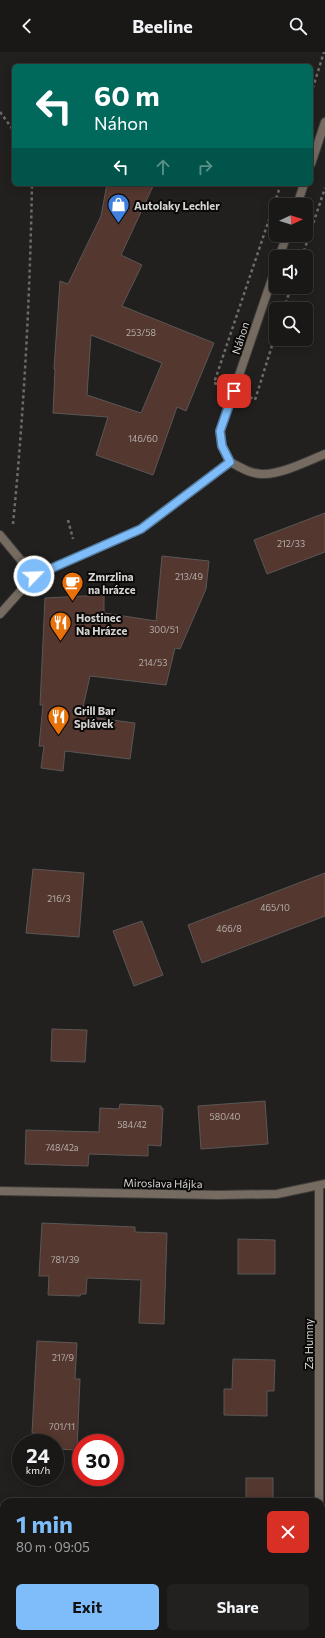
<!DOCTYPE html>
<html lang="en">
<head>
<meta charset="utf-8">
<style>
  body { margin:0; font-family:Commissioner,sans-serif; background:#23211f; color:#f1f3f6; height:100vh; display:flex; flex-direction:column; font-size:15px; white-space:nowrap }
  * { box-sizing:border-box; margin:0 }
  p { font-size:13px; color:#9fa0a1 }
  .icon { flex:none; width:22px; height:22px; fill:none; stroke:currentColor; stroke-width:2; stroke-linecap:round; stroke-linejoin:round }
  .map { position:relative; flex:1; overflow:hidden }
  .sheet { position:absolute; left:0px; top:1446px; width:325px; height:140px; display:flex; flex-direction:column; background:#1a1816; border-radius:12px 12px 0 0; box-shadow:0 2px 10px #0003,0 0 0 1px #383735 }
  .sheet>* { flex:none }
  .banner { position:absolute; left:12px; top:12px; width:301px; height:122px; border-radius:6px; box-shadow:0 2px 10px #0003,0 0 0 1px #383735; background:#00695c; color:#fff; overflow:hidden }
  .needle { width:26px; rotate:86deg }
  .tools { position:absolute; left:269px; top:146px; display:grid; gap:8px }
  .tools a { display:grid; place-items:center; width:44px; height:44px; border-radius:6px; background:#1a1816; box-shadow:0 2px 10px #0003,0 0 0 1px #383735; font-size:20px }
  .speed { position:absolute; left:12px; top:1382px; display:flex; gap:8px; font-size:20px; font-weight:700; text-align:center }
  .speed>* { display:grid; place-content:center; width:52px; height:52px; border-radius:50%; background:#1a1816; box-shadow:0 2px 10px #0003,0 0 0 1px #383735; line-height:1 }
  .speed small { font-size:10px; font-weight:400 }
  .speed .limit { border:6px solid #d22; background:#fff; color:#111 }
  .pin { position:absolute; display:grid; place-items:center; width:34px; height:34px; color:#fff; margin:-17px; border-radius:8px; box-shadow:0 2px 6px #0006 }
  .me { position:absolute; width:44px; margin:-22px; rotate:66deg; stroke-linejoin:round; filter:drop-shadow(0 0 3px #0008) }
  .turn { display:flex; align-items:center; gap:14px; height:84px; padding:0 16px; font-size:18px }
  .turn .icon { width:52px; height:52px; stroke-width:2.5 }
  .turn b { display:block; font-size:28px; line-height:34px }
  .lanes { display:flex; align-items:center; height:38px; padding:0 16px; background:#0003; justify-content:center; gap:20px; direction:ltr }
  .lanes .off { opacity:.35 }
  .round { display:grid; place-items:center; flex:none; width:42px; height:42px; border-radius:6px; background:#23211f }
  .head { display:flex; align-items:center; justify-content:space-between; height:68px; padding:0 16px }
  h1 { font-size:24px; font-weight:700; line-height:30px; color:#7ebdf9 }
  .primary-button { display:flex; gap:8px; margin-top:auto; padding:8px 16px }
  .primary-button a { flex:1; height:46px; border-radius:6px; background:#7ebdf9; color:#111; font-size:16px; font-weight:700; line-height:46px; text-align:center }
  .primary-button a+a { background:#23211f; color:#f1f3f6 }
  header { display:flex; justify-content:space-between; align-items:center; height:52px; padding:0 16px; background:#1a1816; font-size:18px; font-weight:700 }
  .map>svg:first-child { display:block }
  .building { fill:#54372f; stroke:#5a5756; fill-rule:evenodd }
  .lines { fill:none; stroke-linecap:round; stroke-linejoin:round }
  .street-casing { stroke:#3f3d3b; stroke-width:10 }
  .path { stroke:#6e6c6b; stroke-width:2.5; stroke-dasharray:3 3; stroke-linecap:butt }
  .street { stroke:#756b61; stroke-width:8 }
  .route-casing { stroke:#527ba2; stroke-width:10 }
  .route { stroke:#7ebdf9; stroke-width:7 }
  .labels { text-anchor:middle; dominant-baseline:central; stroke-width:4; stroke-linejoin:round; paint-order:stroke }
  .number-label { font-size:9px; fill:#b5adaa }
  .poi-label { font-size:11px; font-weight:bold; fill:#d5d4d3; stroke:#0b0a09; text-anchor:start }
  .street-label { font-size:11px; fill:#d5d4d3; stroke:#0b0a09 }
</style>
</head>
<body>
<header><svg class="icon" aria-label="back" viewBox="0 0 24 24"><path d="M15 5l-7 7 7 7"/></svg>Beeline<svg class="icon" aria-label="search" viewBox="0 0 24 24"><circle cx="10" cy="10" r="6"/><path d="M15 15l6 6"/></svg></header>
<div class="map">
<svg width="325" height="1586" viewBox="0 0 325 1586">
  <rect width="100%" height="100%" fill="#22201e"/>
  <g class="building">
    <path d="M107,132H154L121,203L142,213L122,254L214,291L186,359L177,355L153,423L96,403L108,365L53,361L55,317H54L60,229L68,232L101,164ZM91,283L162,311L141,361L87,343Z"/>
    <polygon points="325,461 325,500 267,522 254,488"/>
    <polygon points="162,504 209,509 206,537 180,597 175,596 166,633 90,624 81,664 135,671 130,707 65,699 63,719 41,716 44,694 39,694 43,653 40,653 45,546 104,543 104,561 156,569"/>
    <polygon points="33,817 84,821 79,885 26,881"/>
    <polygon points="325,821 325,864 202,911 188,873"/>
    <polygon points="142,869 163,923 134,934 113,879"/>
    <polygon points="52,977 87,978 85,1010 51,1009"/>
    <polygon points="265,1049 268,1092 201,1097 198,1054"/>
    <polygon points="120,1052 161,1054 161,1057 163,1056 161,1094 148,1093 148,1104 89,1102 88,1114 25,1112 26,1078 99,1080 100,1056 119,1057"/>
    <polygon points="42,1171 135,1175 135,1180 167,1181 164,1272 139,1271 141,1228 87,1226 86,1242 81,1242 80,1244 48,1243 49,1224 39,1224"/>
    <polygon points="238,1187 275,1188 275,1222 238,1222"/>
    <polygon points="37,1289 77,1291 75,1327 80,1327 77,1398 55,1397 55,1391 34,1391 35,1381 32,1381"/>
    <polygon points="233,1307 275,1308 274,1339 267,1339 267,1364 224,1363 224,1337 232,1337"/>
    <rect x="246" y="1426" width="27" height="24"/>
  </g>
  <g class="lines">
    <defs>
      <g id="street">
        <polyline points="311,112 325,70"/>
        <polyline points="297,153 304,132"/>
        <polyline points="279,205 287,183"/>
        <polyline points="230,410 222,394 220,379 276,215"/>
        <path d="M230,410C240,415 250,422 262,422C280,423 308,409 325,402"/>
        <polyline points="0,483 34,524"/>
        <polyline points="0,562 34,524 141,477 230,410"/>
        <polyline points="0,1139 218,1143 277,1142 325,1132"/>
        <polyline points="319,1450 319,1134"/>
        <polyline points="319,1586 319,1582"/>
      </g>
    </defs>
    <use href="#street" class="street-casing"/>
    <g class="path">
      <polyline points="311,42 324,0"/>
      <polyline points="0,60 14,79"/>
      <polyline points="302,205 325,136"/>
      <polyline points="284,257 291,235"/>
      <polyline points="217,332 214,331 281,132"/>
      <polyline points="250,345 255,348 276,281"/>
      <polyline points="68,468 73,487"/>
      <path d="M13,472C24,359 30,245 32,132"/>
    </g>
    <use href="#street" class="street"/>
  </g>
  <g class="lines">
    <defs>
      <polyline id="route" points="34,524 141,477 230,410 222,394 220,379 234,339"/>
    </defs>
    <use href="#route" class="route-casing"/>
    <use href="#route" class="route"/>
  </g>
  <defs>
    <symbol id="shop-pin" viewBox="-11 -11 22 30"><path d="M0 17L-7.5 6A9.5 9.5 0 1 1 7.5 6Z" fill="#3f7fe0" stroke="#0b0a09"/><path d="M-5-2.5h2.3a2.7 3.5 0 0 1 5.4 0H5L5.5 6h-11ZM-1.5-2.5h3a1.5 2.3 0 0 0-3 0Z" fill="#fff"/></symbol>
    <symbol id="cafe-pin" viewBox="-11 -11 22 30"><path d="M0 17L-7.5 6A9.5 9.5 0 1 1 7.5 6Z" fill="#e8710a" stroke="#0b0a09"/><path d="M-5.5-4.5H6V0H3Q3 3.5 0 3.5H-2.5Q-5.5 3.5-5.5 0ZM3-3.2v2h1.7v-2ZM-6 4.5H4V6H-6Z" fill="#fff"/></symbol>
    <symbol id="restaurant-pin" viewBox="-11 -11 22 30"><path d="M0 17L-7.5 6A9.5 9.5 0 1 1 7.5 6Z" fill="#e8710a" stroke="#0b0a09"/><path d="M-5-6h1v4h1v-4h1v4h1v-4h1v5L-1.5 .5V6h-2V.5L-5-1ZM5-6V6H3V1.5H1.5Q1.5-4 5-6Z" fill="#fff"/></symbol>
  </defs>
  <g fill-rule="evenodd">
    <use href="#shop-pin" x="106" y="140" width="25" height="34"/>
    <use href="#cafe-pin" x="60" y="518" width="25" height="34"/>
    <use href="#restaurant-pin" x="48" y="558" width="25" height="34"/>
    <use href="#restaurant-pin" x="46" y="652" width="25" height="34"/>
  </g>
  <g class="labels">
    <g class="number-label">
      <text x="141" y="280">253/58</text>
      <text x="143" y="386">146/60</text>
      <text x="291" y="491">212/33</text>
      <text x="189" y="524">213/49</text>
      <text x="164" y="577">300/51</text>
      <text x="153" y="610">214/53</text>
      <text x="59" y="846">216/3</text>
      <text x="275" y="855">465/10</text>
      <text x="229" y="876">466/8</text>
      <text x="225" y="1064">580/40</text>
      <text x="132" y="1072">584/42</text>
      <text x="62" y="1095">748/42a</text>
      <text x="65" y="1207">781/39</text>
      <text x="63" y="1305">217/9</text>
      <text x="62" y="1374">701/11</text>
    </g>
    <g class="poi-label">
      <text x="134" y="153">Autolaky Lechler</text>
      <text x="88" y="524">Zmrzlina<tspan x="88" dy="13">na hrázce</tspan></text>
      <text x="76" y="565">Hostinec<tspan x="76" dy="13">Na Hrázce</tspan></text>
      <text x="74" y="658">Grill Bar<tspan x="74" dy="13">Splávek</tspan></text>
    </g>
    <g class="street-label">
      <text transform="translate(240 286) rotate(-72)">Náhon</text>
      <text transform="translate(163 1131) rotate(1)">Miroslava Hájka</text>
      <text transform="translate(308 1292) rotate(-90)">Za Humny</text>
    </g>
  </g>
</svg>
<div class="tools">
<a><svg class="needle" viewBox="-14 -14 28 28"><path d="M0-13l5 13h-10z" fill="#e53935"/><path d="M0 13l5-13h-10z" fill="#9fa0a1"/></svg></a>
<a><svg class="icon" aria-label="sound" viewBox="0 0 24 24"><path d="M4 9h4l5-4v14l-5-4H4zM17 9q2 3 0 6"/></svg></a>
<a><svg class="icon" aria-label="search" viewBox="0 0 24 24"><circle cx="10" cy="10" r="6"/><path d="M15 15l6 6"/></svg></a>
</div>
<div class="speed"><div>24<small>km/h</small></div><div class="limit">30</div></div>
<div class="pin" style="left:234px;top:339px;background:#d93025"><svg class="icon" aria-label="arrive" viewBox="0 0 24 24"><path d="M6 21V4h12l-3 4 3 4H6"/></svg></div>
<svg class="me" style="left:34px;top:524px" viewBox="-20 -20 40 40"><circle r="17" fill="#7ebdf9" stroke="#fff" stroke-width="3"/><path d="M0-11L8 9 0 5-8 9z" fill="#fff"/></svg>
<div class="banner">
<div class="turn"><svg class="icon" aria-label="left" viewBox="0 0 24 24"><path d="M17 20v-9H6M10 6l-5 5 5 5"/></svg><div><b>60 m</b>Náhon</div></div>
<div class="lanes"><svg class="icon" aria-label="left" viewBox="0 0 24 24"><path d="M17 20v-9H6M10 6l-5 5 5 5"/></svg><svg class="icon off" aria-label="ahead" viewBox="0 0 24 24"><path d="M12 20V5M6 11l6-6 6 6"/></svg><svg class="icon off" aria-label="right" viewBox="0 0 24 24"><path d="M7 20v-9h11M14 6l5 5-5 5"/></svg></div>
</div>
<section class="sheet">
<div class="head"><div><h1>1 min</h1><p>80 m · 09:05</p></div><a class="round" style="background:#d93025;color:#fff"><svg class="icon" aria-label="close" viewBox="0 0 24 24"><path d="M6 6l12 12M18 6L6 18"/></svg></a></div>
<div class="primary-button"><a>Exit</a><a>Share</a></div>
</section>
</div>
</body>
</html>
